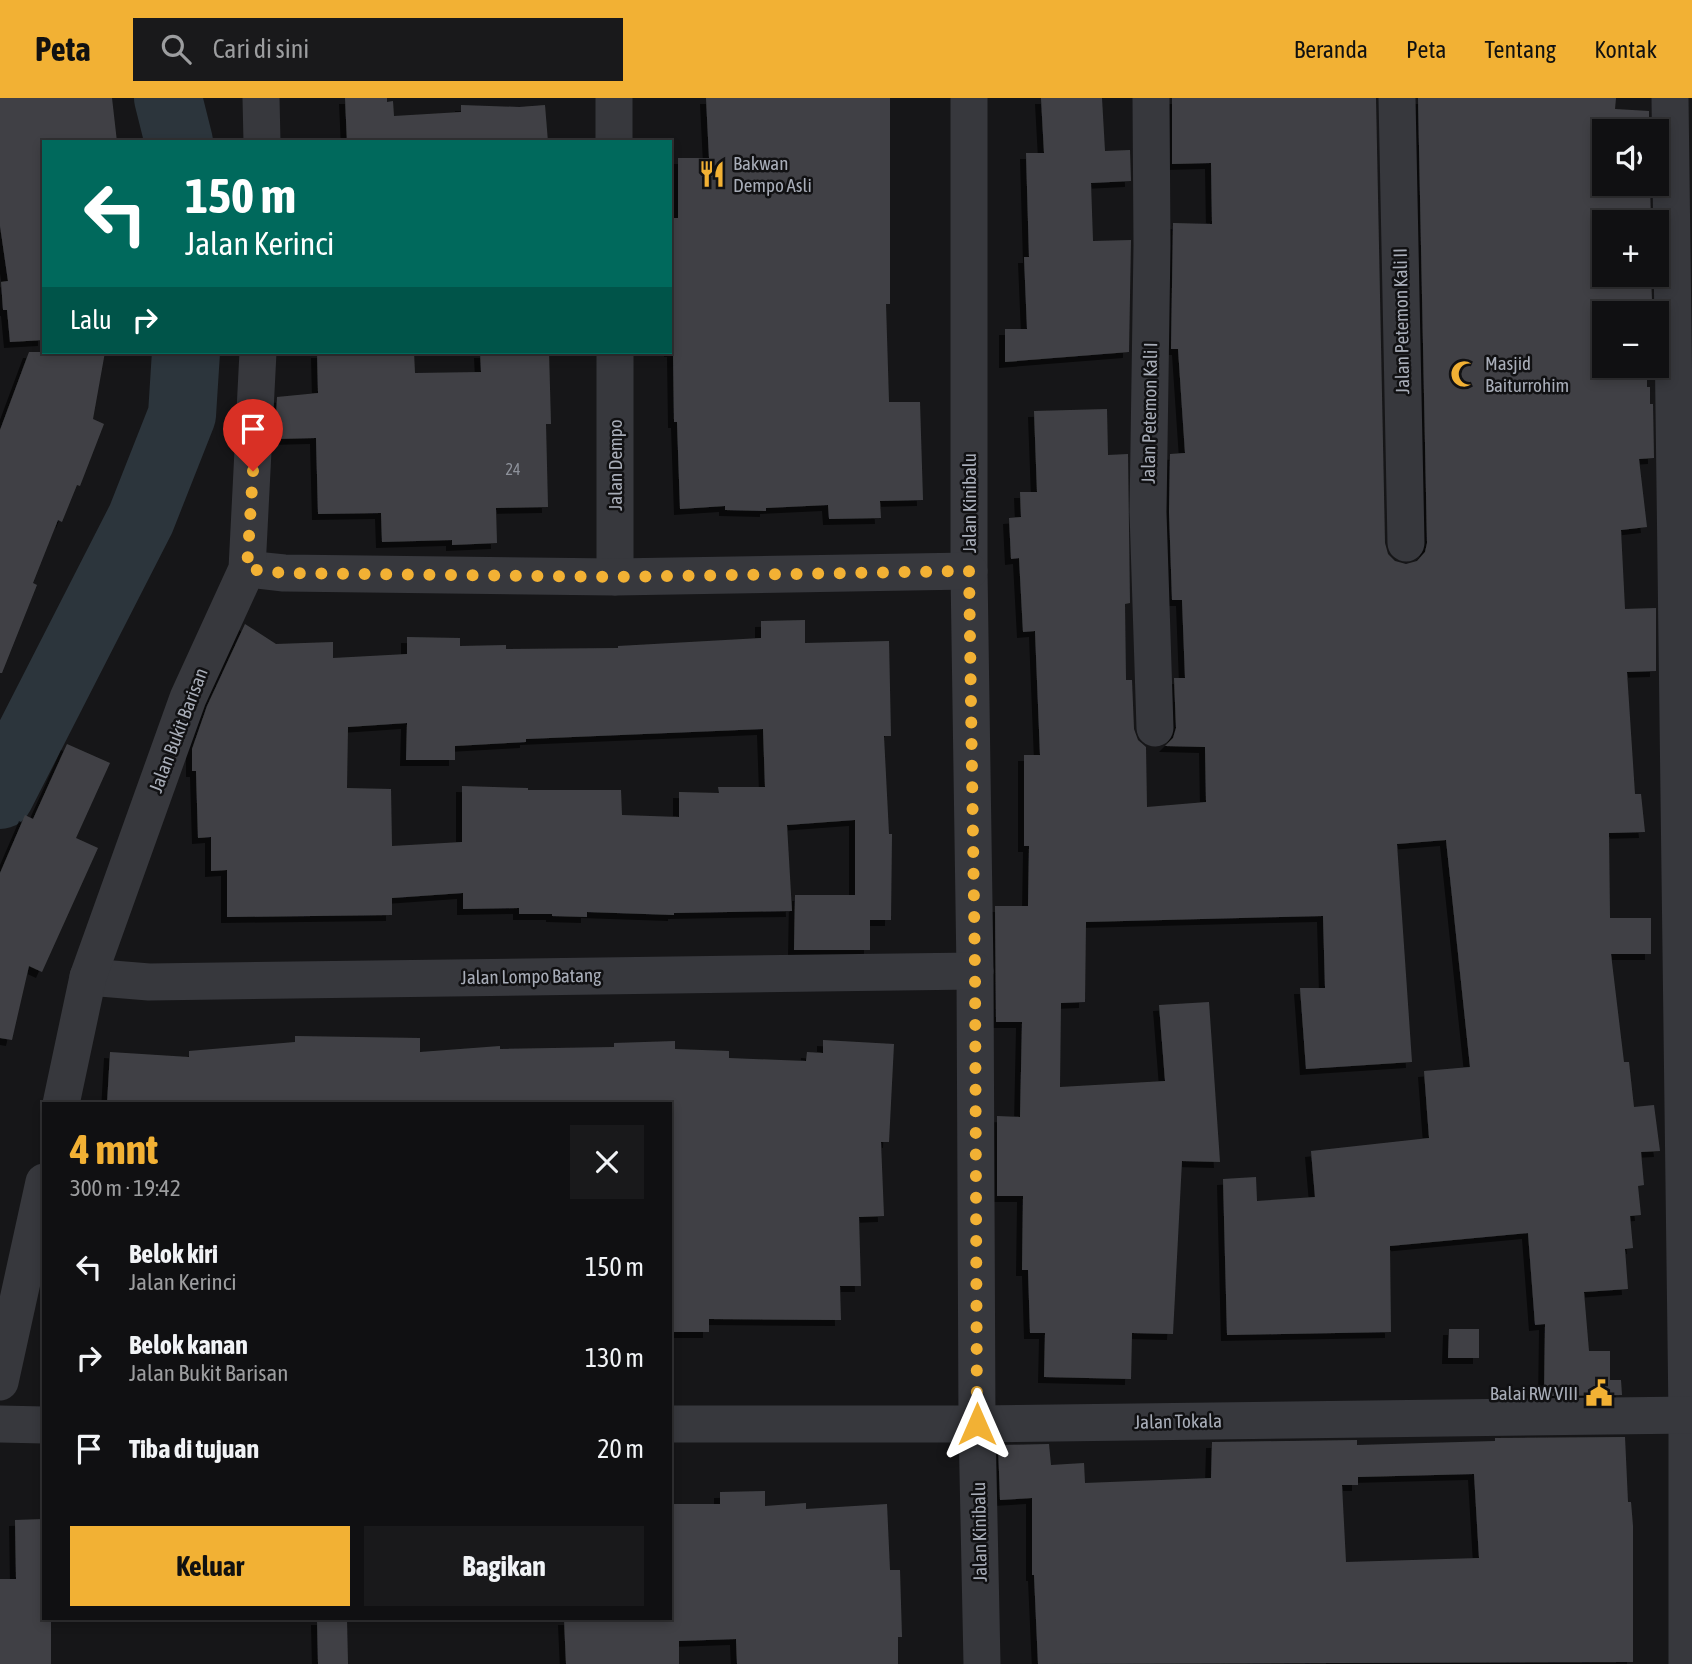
<!DOCTYPE html>
<html lang="id">
<head>
<meta charset="utf-8">
<style>
  body { margin:0; font-family:"Asap Condensed",sans-serif; background:#19191b; color:#f1f3f6; height:100vh; display:flex; flex-direction:column; font-size:26px; white-space:nowrap }
  * { box-sizing:border-box; margin:0 }
  p { font-size:23px; color:#9c9d9f }
  .icon { flex:none; width:38px; height:38px; fill:none; stroke:currentColor; stroke-width:2; stroke-linecap:round; stroke-linejoin:round }
  .map { position:relative; flex:1; overflow:hidden }
  .drawer { position:absolute; left:42px; top:1004px; width:630px; height:518px; display:flex; flex-direction:column; background:#101012; border-radius:0px; box-shadow:0 4px 10px #0003,0 0 0 2px #303032 }
  .drawer>* { flex:none }
  .hud { position:absolute; left:42px; top:42px; width:630px; height:214px; border-radius:0px; box-shadow:0 4px 10px #0003,0 0 0 2px #303032; background:#00695c; color:#fff; overflow:hidden }
  .fabs { position:absolute; left:1592px; top:21px; display:grid; gap:14px }
  .fabs a { display:grid; place-items:center; width:77px; height:77px; border-radius:0px; background:#101012; box-shadow:0 4px 10px #0003,0 0 0 2px #303032; font-size:35px }
  .pin { position:absolute; display:grid; place-items:center; width:60px; height:60px; color:#fff; margin:-72px -30px; border-radius:50% 50% 50% 0; rotate:-45deg; box-shadow:0 0 7px #0007 }
  .pin .icon { rotate:45deg }
  .me { position:absolute; width:77px; margin:-38px; rotate:0deg; stroke-linejoin:round; filter:drop-shadow(0 0 5px #0008) }
  .turn { display:flex; align-items:center; gap:24px; height:147px; padding:0 28px; font-size:32px }
  .turn .icon { width:91px; height:91px; stroke-width:2.5 }
  .turn b { display:block; font-size:49px; line-height:60px }
  .then { display:flex; align-items:center; height:66px; padding:0 28px; background:#0003; gap:14px; font-size:26px }
  .round { display:grid; place-items:center; flex:none; width:74px; height:74px; border-radius:0px; background:#19191b }
  .overview { display:flex; align-items:center; justify-content:space-between; height:119px; padding:0 28px }
  h1 { font-size:42px; font-weight:700; line-height:52px; color:#f2b134 }
  .cta { display:flex; gap:14px; margin-top:auto; padding:14px 28px }
  .cta a { flex:1; height:80px; border-radius:0px; background:#f2b134; color:#111; font-size:28px; font-weight:700; line-height:80px; text-align:center }
  .cta a+a { background:#19191b; color:#f1f3f6 }
  ul { padding:0; list-style:none }
  li { display:flex; align-items:center; gap:21px; height:91px; padding:0 28px }
  li div { flex:1 }
  li b { display:block; font-size:26px }
  li em { font-style:normal }
  header { display:flex; align-items:center; gap:42px; box-sizing:border-box; height:98px; padding:0 35px; background:#f2b134; color:#111 }
  header strong { font-size:33px }
  nav { display:flex; gap:38px; margin-inline-start:auto; font-size:24px }
  .search { width:490px; height:63px; background:#19191b; display:flex; align-items:center; gap:18px; box-sizing:border-box; padding:0 24px; border-radius:0px; color:#9c9d9f; font-size:26px }
  .map>svg:first-child { display:block }
  .lines { fill:none; stroke-linecap:round; stroke-linejoin:round }
  .river { stroke:#2c353c; stroke-width:68 }
  .building { fill:#404145; fill-rule:evenodd; filter:url(#shadow) }
  .minor { stroke:#37383d; stroke-width:37 }
  .route { stroke:#f2b134; stroke-width:12; stroke-dasharray:0 21.6 }
  .labels { text-anchor:middle; dominant-baseline:central; stroke-width:5; stroke-linejoin:round; paint-order:stroke }
  .number-label { font-size:16px; fill:#8e929b }
  .poi-label { font-size:19px; fill:#a8adb8; stroke:#111113; text-anchor:start }
  .street-label { font-size:19px; fill:#a8adb8; stroke:#111113 }
</style>
</head>
<body>
<header>
<strong>Peta</strong>
<div class="search"><svg class="icon" aria-label="search" viewBox="0 0 24 24"><circle cx="10" cy="10" r="6"/><path d="M15 15l6 6"/></svg>Cari di sini</div>
<nav><a>Beranda</a><a>Peta</a><a>Tentang</a><a>Kontak</a></nav>
</header>
<div class="map">
<svg width="1692" height="1566" viewBox="0 0 1692 1566">
  <defs>
    <filter id="shadow"><feDropShadow dx="-6" dy="6" stdDeviation="0" flood-color="#0009"/></filter>
  </defs>
  <rect width="100%" height="100%" fill="#161618"/>
  <g class="lines">
    <g class="river">
      <polyline points="168,0 179,44"/>
      <polyline points="0,697 141,421 182,317 186,254"/>
    </g>
  </g>
  <g class="building">
    <polygon points="0,0 112,0 117,44 44,44 44,242 10,244 7,212 3,212 1,184 8,183 0,128"/>
    <polygon points="345,0 387,0 387,4 393,3 394,18 461,14 461,7 519,9 545,7 548,44 347,44"/>
    <polygon points="706,0 890,0 890,206 886,206 889,304 920,304 923,402 880,403 881,420 829,421 828,407 766,410 766,413 725,412 725,408 680,411 677,324 674,324 673,253 670,253 670,120 678,120 678,60 709,60"/>
    <polygon points="1041,0 1102,0 1105,53 1130,52 1131,83 1091,85 1093,143 1131,142 1129,254 1005,264 1005,231 1027,231 1024,159 1029,159 1026,55 1044,55"/>
    <polygon points="1172,0 1376,0 1385,445 1388,456 1395,463 1406,466 1417,463 1425,454 1427,445 1418,0 1616,0 1615,11 1649,13 1649,33 1605,33 1605,86 1650,86 1651,124 1605,124 1605,177 1651,177 1652,203 1624,204 1625,215 1605,215 1605,268 1647,268 1647,289 1650,289 1650,306 1653,306 1654,360 1639,361 1647,429 1621,432 1625,511 1656,510 1656,573 1627,574 1635,696 1641,696 1645,734 1609,735 1610,820 1651,820 1651,856 1611,856 1624,964 1629,964 1634,1009 1654,1007 1660,1053 1641,1054 1644,1087 1638,1088 1641,1117 1630,1118 1633,1150 1625,1151 1628,1191 1584,1194 1589,1253 1610,1253 1610,1282 1621,1282 1622,1297 1544,1298 1545,1226 1535,1227 1528,1135 1390,1148 1391,1234 1227,1237 1223,1081 1256,1079 1257,1103 1315,1099 1311,1053 1429,1040 1424,973 1470,969 1446,742 1397,746 1412,964 1306,971 1300,890 1325,890 1323,818 1086,824 1085,904 1061,905 1060,989 1165,983 1159,907 1209,904 1220,1064 1182,1063 1173,1236 1132,1235 1131,1281 1044,1279 1045,1235 1030,1235 1028,1172 1022,1172 1023,1098 997,1098 997,1018 1020,1019 1022,924 996,924 995,808 1028,808 1029,748 1024,748 1024,657 1040,657 1035,533 1023,534 1019,460 1011,461 1009,420 1021,419 1020,394 1037,394 1034,313 1107,311 1108,357 1128,356 1130,505 1125,506 1126,582 1132,582 1134,631 1138,642 1146,649 1147,709 1206,704 1205,649 1165,648 1173,640 1176,630 1174,580 1185,580 1182,502 1172,502 1169,414 1170,356 1185,355 1178,251 1171,251 1173,125 1212,126 1211,65 1172,66"/>
    <polygon points="29,254 105,254 93,321 104,326 80,388 77,387 62,424 58,422 33,485 37,487 2,575 0,575 0,332"/>
    <polygon points="317,254 414,254 415,275 481,274 480,254 549,254 551,326 546,326 548,409 496,410 497,445 452,447 452,442 382,444 381,415 318,416 316,340 275,341 277,299 318,295"/>
    <path d="M805,522V545L889,543L891,638H884L889,736H892L891,822H870V852H794L795,797H855V722L787,727L792,813L674,815V817L587,814V819L552,818V816H519V810L463,811V795L392,800V817L227,819V772L211,773V739L198,740L196,673H192V651L207,608L245,526L276,546L333,544V560L407,556V539L460,540V548L506,547V551L618,550V548L761,540V523ZM407,625L406,662H455V648L526,644V641L763,631L765,689H718L719,695L679,694V719L622,717L621,692H528V690L462,688V744L392,748L391,691L347,690L348,629Z"/>
    <polygon points="67,646 110,665 76,740 98,750 42,874 29,868 12,942 0,940 0,775 25,717 33,721"/>
    <polygon points="295,938 420,940 420,954 500,948 500,951 614,949 614,945 675,943 675,951 729,953 729,960 806,963 807,954 823,955 823,942 894,946 889,1044 881,1044 884,1118 859,1119 861,1188 840,1188 841,1222 709,1221 709,1234 670,1234 670,1006 107,1006 110,954 189,959 189,953 295,944"/>
    <polygon points="1449,1231 1479,1231 1479,1260 1448,1260"/>
    <path d="M1625,1339L1628,1404H1631L1633,1428V1564L1038,1566L1034,1477H1032V1400L1000,1402L998,1347L1049,1346L1051,1367L1084,1365L1085,1385L1211,1380L1212,1344L1357,1342V1347L1495,1343V1340ZM1474,1376L1479,1460L1346,1464L1342,1387H1358V1379Z"/>
    <polygon points="765,1393 765,1408 806,1405 806,1411 887,1406 890,1472 900,1472 902,1539 898,1539 898,1566 737,1566 736,1541 679,1543 679,1566 566,1566 564,1521 670,1521 671,1406 720,1406 720,1394"/>
    <polygon points="44,1421 44,1521 51,1521 51,1566 0,1566 0,1481 16,1481 15,1422"/>
    <polygon points="317,1521 347,1521 348,1566 318,1566"/>
  </g>
  <g class="lines">
    <g class="minor">
      <polyline points="261,0 262,44"/>
      <polyline points="614,0 614,44"/>
      <polyline points="969,0 969,473 975,873 977,1326 982,1566"/>
      <polyline points="1151,0 1152,147 1148,414 1155,630"/>
      <polyline points="1397,0 1406,445"/>
      <polyline points="1670,0 1687,1318 1687,1566"/>
      <polyline points="615,254 615,479"/>
      <polyline points="247,471 284,475 615,479 969,473"/>
      <polyline points="88,879 149,884 975,873"/>
      <polyline points="61,1006 88,879 188,600 247,471 258,254"/>
      <polyline points="0,1284 44,1084"/>
      <polyline points="0,1326 44,1327"/>
      <polyline points="670,1326 977,1326 1692,1317"/>
    </g>
  </g>
  <g class="lines">
    <polyline class="route" points="253,373 247,471 284,475 615,479 969,473 975,873 977,1326"/>
  </g>
  <defs>
    <symbol id="restaurant-bare" viewBox="-9 -9 18 18"><path d="M-5-6h1v4h1v-4h1v4h1v-4h1v5L-1.5 .5V6h-2V.5L-5-1ZM5-6V6H3V1.5H1.5Q1.5-4 5-6Z" fill="#f2b134" stroke="#111113" stroke-width="2.5" paint-order="stroke"/></symbol>
    <symbol id="mosque-bare" viewBox="-9 -9 18 18"><path d="M3.5-4.9A6 6 0 1 0 3.5 4.9A5 5 0 1 1 3.5-4.9Z" fill="#f2b134" stroke="#111113" stroke-width="2.5" paint-order="stroke"/></symbol>
    <symbol id="civic-bare" viewBox="-9 -9 18 18"><path d="M-.6-6.5H3V-4.5H.6V-3L4-1V1h2V6H-6V1h2V-1L-.6-3ZM-1.2 2.5V6h2.4V2.5Z" fill="#f2b134" stroke="#111113" stroke-width="2.5" paint-order="stroke"/></symbol>
  </defs>
  <g fill-rule="evenodd">
    <use href="#restaurant-bare" x="693" y="57" width="38" height="38"/>
    <use href="#mosque-bare" x="1445" y="257" width="38" height="38"/>
    <use href="#civic-bare" x="1580" y="1276" width="38" height="38"/>
  </g>
  <g class="labels">
    <g class="number-label">
      <text x="513" y="371">24</text>
    </g>
    <g class="poi-label">
      <text x="733" y="65">Bakwan<tspan x="733" dy="22">Dempo Asli</tspan></text>
      <text x="1485" y="265">Masjid<tspan x="1485" dy="22">Baiturrohim</tspan></text>
      <text x="1578" y="1295" text-anchor="end">Balai RW VIII</text>
    </g>
    <g class="street-label">
      <text transform="translate(1401 223) rotate(-91)">Jalan Petemon Kali II</text>
      <text transform="translate(1149 315) rotate(-89)">Jalan Petemon Kali I</text>
      <text transform="translate(615 367) rotate(-90)">Jalan Dempo</text>
      <text transform="translate(969 405) rotate(-90)">Jalan Kinibalu</text>
      <text transform="translate(178 632) rotate(-69)">Jalan Bukit Barisan</text>
      <text transform="translate(531 878) rotate(-1)">Jalan Lompo Batang</text>
      <text transform="translate(1178 1323) rotate(-1)">Jalan Tokala</text>
      <text transform="translate(979 1434) rotate(-91)">Jalan Kinibalu</text>
    </g>
  </g>
</svg>
<div class="fabs">
<a><svg class="icon" aria-label="sound" viewBox="0 0 24 24"><path d="M4 9h4l5-4v14l-5-4H4zM17 9q2 3 0 6"/></svg></a>
<a>+</a>
<a>−</a>
</div>
<div class="pin" style="left:253px;top:373px;background:#d93025"><svg class="icon" aria-label="arrive" viewBox="0 0 24 24"><path d="M6 21V4h12l-3 4 3 4H6"/></svg></div>
<svg class="me" style="left:977px;top:1326px" viewBox="-20 -20 40 40"><path d="M0-17L14 15 0 8-14 15z" fill="#f2b134" stroke="#fff" stroke-width="4"/></svg>
<div class="hud">
<div class="turn"><svg class="icon" aria-label="left" viewBox="0 0 24 24"><path d="M17 20v-9H6M10 6l-5 5 5 5"/></svg><div><b>150 m</b>Jalan Kerinci</div></div>
<div class="then">Lalu<svg class="icon" aria-label="right" viewBox="0 0 24 24"><path d="M7 20v-9h11M14 6l5 5-5 5"/></svg></div>
</div>
<section class="drawer">
<div class="overview"><div><h1>4 mnt</h1><p>300 m · 19:42</p></div><a class="round"><svg class="icon" aria-label="close" viewBox="0 0 24 24"><path d="M6 6l12 12M18 6L6 18"/></svg></a></div>
<ul>
<li><svg class="icon" aria-label="left" viewBox="0 0 24 24"><path d="M17 20v-9H6M10 6l-5 5 5 5"/></svg><div><b>Belok kiri</b><p>Jalan Kerinci</p></div><em>150 m</em></li>
<li><svg class="icon" aria-label="right" viewBox="0 0 24 24"><path d="M7 20v-9h11M14 6l5 5-5 5"/></svg><div><b>Belok kanan</b><p>Jalan Bukit Barisan</p></div><em>130 m</em></li>
<li><svg class="icon" aria-label="arrive" viewBox="0 0 24 24"><path d="M6 21V4h12l-3 4 3 4H6"/></svg><div><b>Tiba di tujuan</b></div><em>20 m</em></li>
</ul>
<div class="cta"><a>Keluar</a><a>Bagikan</a></div>
</section>
</div>
</body>
</html>
